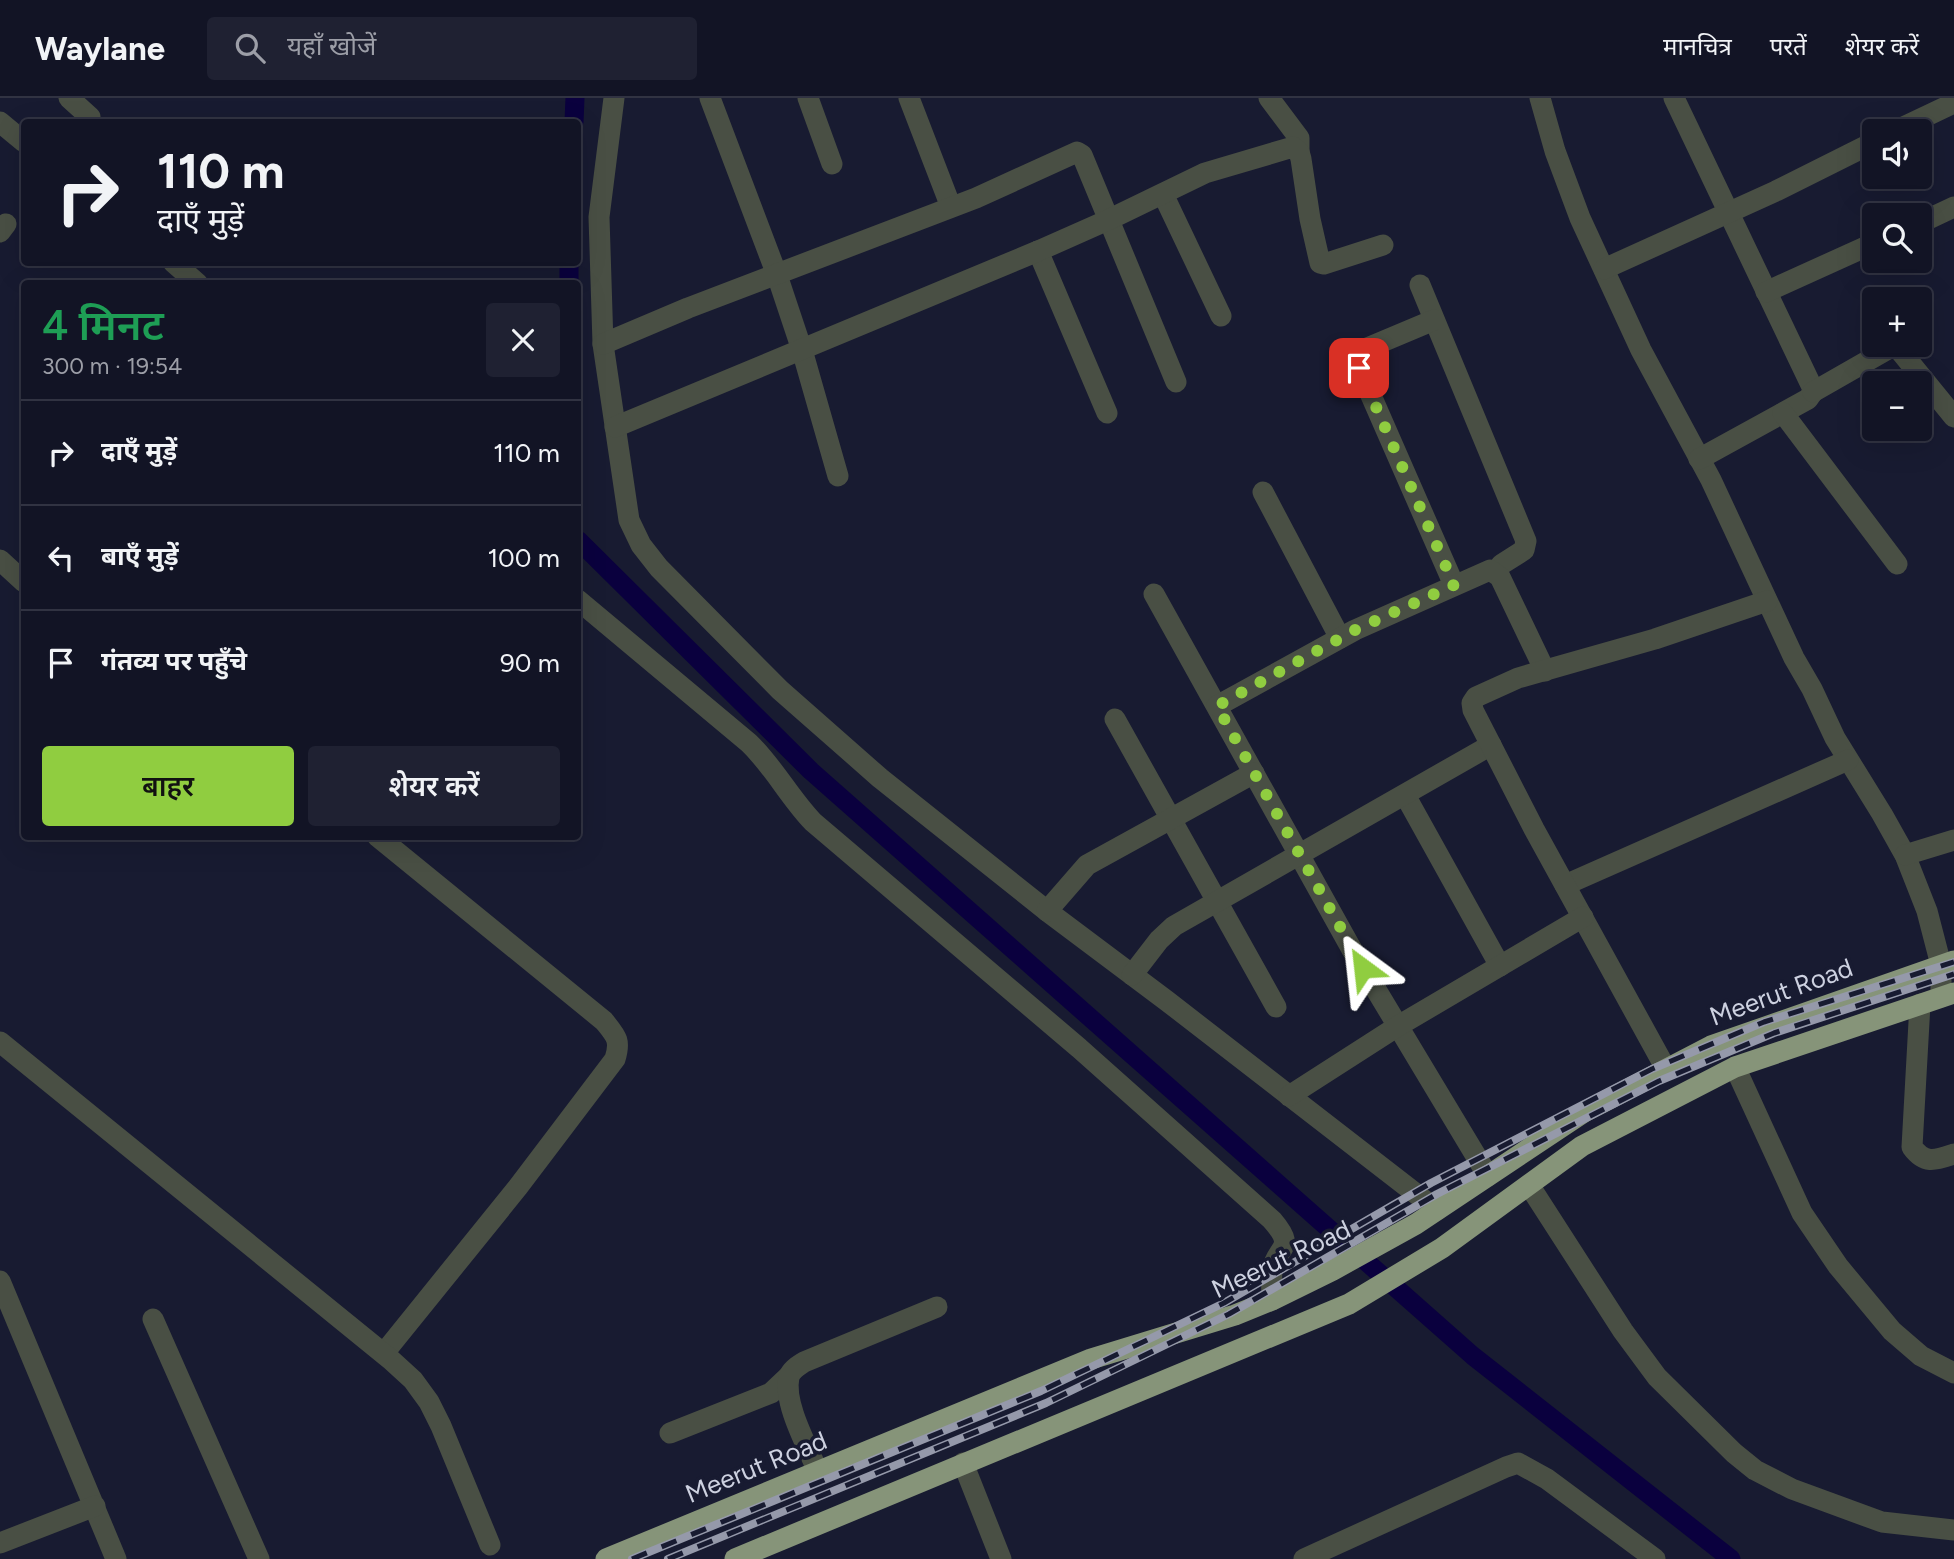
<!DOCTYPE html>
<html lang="hi">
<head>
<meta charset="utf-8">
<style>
  body { margin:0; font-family:Figtree,"Noto Sans Devanagari",sans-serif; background:#1f2132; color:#f1f3f6; height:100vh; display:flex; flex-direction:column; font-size:26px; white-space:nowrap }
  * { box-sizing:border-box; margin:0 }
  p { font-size:23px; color:#9c9ea7 }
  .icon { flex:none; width:38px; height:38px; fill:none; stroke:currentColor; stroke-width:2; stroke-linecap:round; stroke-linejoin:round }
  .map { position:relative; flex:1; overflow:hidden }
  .sheet { position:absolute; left:21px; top:182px; width:560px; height:560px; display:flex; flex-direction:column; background:#121425; border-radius:7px; box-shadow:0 7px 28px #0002,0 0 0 2px #313342 }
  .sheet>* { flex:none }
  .guide { position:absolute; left:21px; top:21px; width:560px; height:147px; border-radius:7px; box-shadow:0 7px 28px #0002,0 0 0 2px #313342; background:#121425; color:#f1f3f6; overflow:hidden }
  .buttons { position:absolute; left:1862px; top:21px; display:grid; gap:14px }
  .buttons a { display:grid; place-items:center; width:70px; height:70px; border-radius:7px; background:#121425; box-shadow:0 7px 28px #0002,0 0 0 2px #313342; font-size:35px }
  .pin { position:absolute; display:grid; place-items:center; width:60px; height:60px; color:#fff; margin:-30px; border-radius:14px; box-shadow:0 4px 10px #0006 }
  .me { position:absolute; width:77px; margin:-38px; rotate:330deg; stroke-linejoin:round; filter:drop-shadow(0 0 5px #0008) }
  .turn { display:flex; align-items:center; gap:24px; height:147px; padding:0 21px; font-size:32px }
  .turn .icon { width:91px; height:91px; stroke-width:2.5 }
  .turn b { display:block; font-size:49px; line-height:60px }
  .round { display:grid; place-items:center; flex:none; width:74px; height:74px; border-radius:7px; background:#1f2132 }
  .headline { display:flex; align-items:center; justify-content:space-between; height:119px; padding:0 21px }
  h1 { font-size:42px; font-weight:600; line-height:52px; color:#1e9e55 }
  .primary-button { display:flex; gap:14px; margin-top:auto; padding:14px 21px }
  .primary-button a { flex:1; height:80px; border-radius:7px; background:#90cd40; color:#111; font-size:28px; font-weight:600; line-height:80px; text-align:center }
  .primary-button a+a { background:#1f2132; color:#f1f3f6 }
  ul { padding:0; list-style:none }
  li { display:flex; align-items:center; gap:21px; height:105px; padding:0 21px; border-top:2px solid #313342 }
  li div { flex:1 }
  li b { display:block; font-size:26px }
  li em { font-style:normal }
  header { display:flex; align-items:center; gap:42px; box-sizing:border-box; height:98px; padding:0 35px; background:#121425; border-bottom:2px solid #313342 }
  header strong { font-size:33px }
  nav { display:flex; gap:38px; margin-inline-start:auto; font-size:24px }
  .search { width:490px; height:63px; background:#1f2132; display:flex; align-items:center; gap:18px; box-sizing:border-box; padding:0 24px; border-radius:7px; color:#9c9ea7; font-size:26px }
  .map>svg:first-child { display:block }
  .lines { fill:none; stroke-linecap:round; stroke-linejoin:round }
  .canal { stroke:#0a003e; stroke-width:19 }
  .minor { stroke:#494f44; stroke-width:21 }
  .highway { stroke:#869479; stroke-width:21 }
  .rail-casing { stroke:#9599aa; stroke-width:8 }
  .rail { stroke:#181b31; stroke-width:5; stroke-dasharray:16; stroke-linecap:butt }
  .route { stroke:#90cd40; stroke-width:12; stroke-dasharray:0 21.6 }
  .labels { text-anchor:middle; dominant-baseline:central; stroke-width:7; stroke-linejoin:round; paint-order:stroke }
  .street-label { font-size:26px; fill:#cdd1e0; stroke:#181b31 }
</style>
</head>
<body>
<header>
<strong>Waylane</strong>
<div class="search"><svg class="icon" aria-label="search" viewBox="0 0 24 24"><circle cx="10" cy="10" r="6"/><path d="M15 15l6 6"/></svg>यहाँ खोजें</div>
<nav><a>मानचित्र</a><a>परतें</a><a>शेयर करें</a></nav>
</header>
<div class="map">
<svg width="1954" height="1461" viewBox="0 0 1954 1461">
  <rect width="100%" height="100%" fill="#181b31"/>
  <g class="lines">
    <g class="canal">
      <polyline points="574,24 575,0"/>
      <polyline points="569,186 569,164"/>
      <polyline points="578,442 811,673 1473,1258 1731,1461"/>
    </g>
    <g class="minor">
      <polyline points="69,0 90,19 89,24"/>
      <polyline points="614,0 599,119 603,246 629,422 641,447 659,470 780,592 880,680 1047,813 1167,903 1437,1112"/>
      <polyline points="710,0 777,177 802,252 838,378"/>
      <polyline points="808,0 832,66"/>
      <polyline points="909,0 951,109"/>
      <polyline points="1269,0 1299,40 1299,54"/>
      <polyline points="1540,0 1555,53 1580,120 1641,252 1711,382 1794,560 1812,591 1835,640 1882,716 1905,757 1927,813 1941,867 1941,899"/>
      <polyline points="1674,0 1812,289 1813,294 1808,301 1699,361"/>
      <polyline points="0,24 24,44"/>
      <polyline points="1895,33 1954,5"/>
      <polyline points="1163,96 1221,218"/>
      <polyline points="1920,125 1954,109"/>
      <polyline points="0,134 6,126"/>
      <polyline points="1038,153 1107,315"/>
      <polyline points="173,164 198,186"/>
      <polyline points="1604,171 1776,93 1874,44"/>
      <polyline points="1420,187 1526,443 1524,452 1502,466 1495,474"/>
      <polyline points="1766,194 1874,145"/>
      <polyline points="1434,222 1365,251 1358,262 1359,270 1454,487"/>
      <polyline points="603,246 688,210 976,100 1077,54 1082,57 1176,284"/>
      <polyline points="1813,294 1890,250 1897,249 1954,319"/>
      <polyline points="1783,315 1897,466"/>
      <polyline points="615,329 1038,153 1108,122 1205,75 1293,49 1299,54 1301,61 1310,121 1320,165 1324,166 1383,147"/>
      <polyline points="1263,394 1340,540"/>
      <polyline points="0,462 24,484"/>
      <polyline points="1154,496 1351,850 1488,1078"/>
      <path d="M578,502L749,645C774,669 789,699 813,724L1079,950L1272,1122C1298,1152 1276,1147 1272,1173C1271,1182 1272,1193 1272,1202"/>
      <polyline points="1217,608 1355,532 1490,472 1500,479 1545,573"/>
      <polyline points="1115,621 1276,909"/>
      <polyline points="1405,697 1500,868"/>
      <path d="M377,738L604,923C616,938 621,942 615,961L518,1089L384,1255"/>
      <polyline points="1905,757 1954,742"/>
      <polyline points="1565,787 1848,662"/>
      <polyline points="1047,813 1087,767 1254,675"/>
      <polyline points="1132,877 1159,842 1174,828 1491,647"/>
      <path d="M1920,906L1912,1049C1925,1067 1936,1062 1954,1056"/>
      <polyline points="0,944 390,1261 413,1282 429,1304 441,1328 490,1447"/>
      <polyline points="1735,969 1802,1115 1838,1168 1892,1233 1921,1258 1954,1275"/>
      <polyline points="1666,971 1534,731 1473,612 1472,605 1476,599 1518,580 1655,541 1767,503"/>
      <polyline points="1289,998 1398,928 1583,819"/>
      <polyline points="1529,1087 1623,1233 1657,1279 1734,1355 1755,1372 1792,1391 1882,1424 1954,1432"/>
      <polyline points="0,1183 116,1461"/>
      <polyline points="153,1221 259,1461"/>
      <polyline points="670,1335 771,1295 789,1278"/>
      <polyline points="963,1365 1001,1461"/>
      <path d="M818,1374C808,1349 783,1306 789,1279C791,1272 798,1268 804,1264L937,1209"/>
      <polyline points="0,1445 95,1408"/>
      <polyline points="1304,1461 1506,1369 1518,1365 1547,1381 1655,1461"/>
    </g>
    <g class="highway">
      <polyline points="606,1461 1091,1261 1235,1217 1272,1202 1333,1172 1416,1126 1584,1014 1711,948 1954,863"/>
      <polyline points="735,1461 1349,1206 1442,1150 1582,1048 1735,969 1954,895"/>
    </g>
    <defs>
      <g id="rail">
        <polyline points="632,1461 1041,1293 1224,1205 1431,1085 1652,971 1764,924 1954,864"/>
        <polyline points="668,1461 1046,1305 1229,1216 1437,1096 1659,983 1774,935 1954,876"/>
      </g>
    </defs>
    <use href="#rail" class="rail-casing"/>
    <use href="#rail" class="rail"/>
  </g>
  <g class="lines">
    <polyline class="route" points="1359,270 1454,487 1355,532 1217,608 1363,870"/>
  </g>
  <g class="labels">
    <g class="street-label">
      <text transform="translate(1781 894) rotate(-20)">Meerut Road</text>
      <text transform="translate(1281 1161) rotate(-25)">Meerut Road</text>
      <text transform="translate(756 1369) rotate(-22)">Meerut Road</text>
    </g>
  </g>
</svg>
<div class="buttons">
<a><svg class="icon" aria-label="sound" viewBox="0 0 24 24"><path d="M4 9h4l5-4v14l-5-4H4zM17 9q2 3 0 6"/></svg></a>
<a><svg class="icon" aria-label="search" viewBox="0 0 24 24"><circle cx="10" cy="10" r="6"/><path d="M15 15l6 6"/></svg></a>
<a>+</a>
<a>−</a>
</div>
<div class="pin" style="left:1359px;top:270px;background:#d93025"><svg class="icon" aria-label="arrive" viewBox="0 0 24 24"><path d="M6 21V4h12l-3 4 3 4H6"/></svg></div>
<svg class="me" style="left:1363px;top:870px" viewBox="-20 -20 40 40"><path d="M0-17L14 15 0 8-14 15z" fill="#90cd40" stroke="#fff" stroke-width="4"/></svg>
<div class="guide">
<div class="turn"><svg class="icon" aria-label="right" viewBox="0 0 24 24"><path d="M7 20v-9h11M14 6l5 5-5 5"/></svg><div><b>110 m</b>दाएँ मुड़ें</div></div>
</div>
<section class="sheet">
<div class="headline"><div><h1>4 मिनट</h1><p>300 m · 19:54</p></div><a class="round"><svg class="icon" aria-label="close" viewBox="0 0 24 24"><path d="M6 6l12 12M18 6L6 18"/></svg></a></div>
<ul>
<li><svg class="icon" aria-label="right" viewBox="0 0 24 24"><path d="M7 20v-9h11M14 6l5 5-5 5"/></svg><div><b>दाएँ मुड़ें</b></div><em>110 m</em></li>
<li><svg class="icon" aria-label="left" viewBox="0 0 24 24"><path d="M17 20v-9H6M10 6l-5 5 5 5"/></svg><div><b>बाएँ मुड़ें</b></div><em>100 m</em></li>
<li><svg class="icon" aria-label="arrive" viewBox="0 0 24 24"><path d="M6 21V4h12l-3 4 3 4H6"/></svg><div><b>गंतव्य पर पहुँचे</b></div><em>90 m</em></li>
</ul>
<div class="primary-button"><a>बाहर</a><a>शेयर करें</a></div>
</section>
</div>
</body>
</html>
